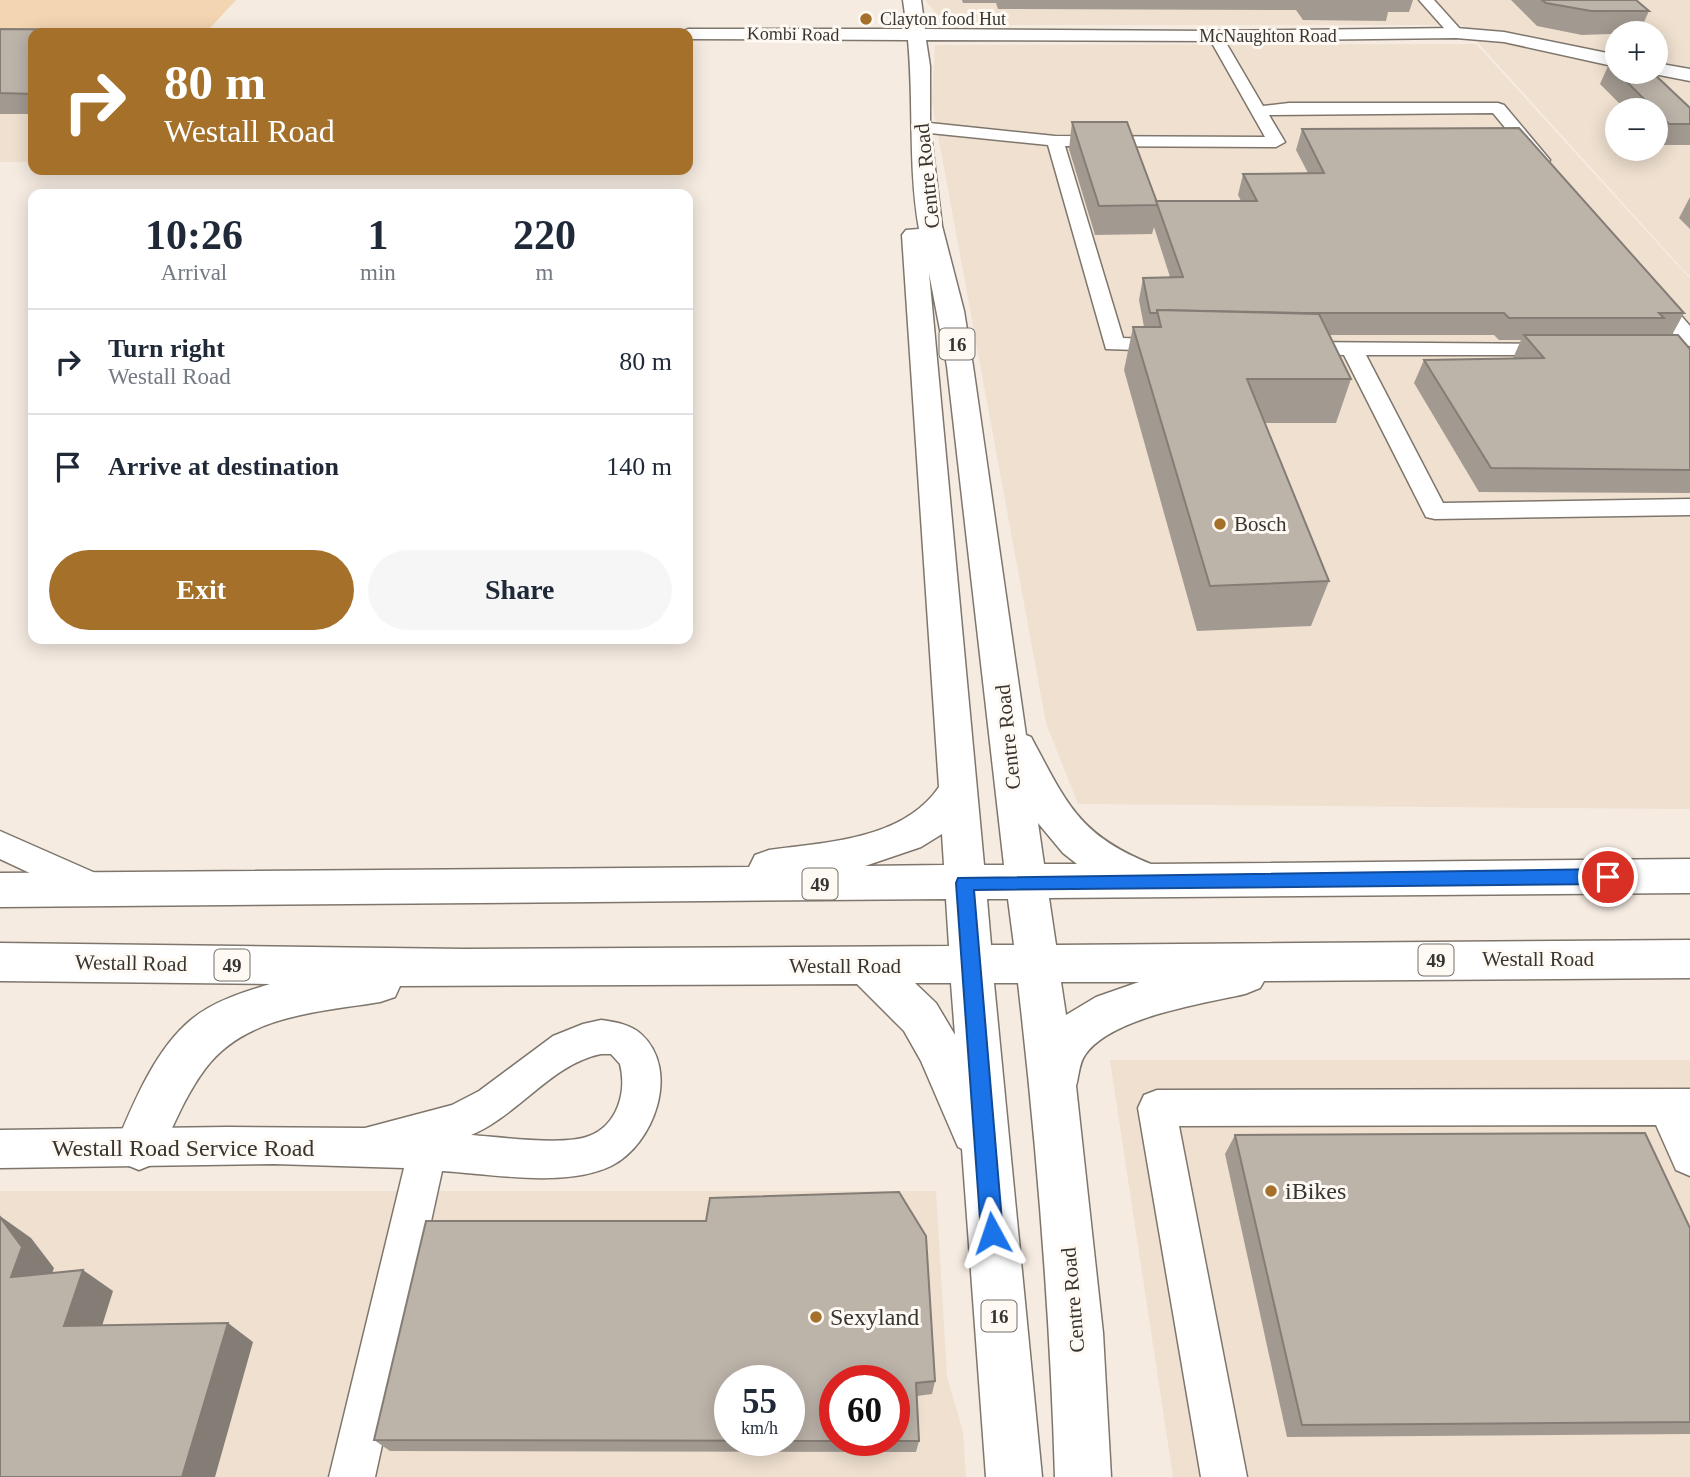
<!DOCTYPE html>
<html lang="en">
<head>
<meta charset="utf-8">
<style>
  body { margin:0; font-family:Georgia,serif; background:#f6f6f7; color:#1f2937; height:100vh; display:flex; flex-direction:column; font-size:26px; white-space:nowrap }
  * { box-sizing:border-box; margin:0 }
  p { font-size:23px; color:#747a83 }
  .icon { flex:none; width:38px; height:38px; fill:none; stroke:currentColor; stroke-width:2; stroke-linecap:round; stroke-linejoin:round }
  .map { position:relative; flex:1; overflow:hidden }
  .sheet { position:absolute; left:28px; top:189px; width:665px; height:455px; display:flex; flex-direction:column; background:#fff; border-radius:14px; box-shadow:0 4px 18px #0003 }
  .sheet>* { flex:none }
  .top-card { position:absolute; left:28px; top:28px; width:665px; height:147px; border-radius:14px; box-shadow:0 4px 18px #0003; background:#a5712a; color:#fff; overflow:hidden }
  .fabs { position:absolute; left:1605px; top:21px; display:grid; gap:14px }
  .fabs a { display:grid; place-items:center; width:63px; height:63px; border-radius:50%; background:#fff; box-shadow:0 4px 18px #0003; font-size:35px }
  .speed { position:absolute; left:714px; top:1365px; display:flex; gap:14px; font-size:35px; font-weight:700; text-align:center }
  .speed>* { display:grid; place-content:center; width:91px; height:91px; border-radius:50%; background:#fff; box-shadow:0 4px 18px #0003; line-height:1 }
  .speed small { font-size:18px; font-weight:400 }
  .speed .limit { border:10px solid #d22; background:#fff; color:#111 }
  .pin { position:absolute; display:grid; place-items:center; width:60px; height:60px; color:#fff; margin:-30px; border:4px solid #fff; border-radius:50%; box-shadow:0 2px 7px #0007 }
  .me { position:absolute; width:77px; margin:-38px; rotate:355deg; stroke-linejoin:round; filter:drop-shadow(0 0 5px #0008) }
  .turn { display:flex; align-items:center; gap:24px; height:147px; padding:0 21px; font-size:32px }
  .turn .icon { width:91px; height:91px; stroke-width:2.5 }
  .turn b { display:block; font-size:49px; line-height:60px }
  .eta { display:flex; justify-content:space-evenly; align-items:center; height:119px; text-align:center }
  .eta b { font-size:42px; font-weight:700; line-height:49px }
  .action { display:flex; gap:14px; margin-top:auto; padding:14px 21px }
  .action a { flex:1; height:80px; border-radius:42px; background:#a5712a; color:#fff; font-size:28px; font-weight:700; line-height:80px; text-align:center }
  .action a+a { background:#f6f6f7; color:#1f2937 }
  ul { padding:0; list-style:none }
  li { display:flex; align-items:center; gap:21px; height:105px; padding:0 21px; border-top:2px solid #e0e1e3 }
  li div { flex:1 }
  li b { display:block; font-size:26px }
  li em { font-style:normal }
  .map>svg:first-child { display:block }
  .built { fill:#efe0cf; fill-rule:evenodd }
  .green { fill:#f3d5b2 }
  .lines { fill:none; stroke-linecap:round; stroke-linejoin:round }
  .minor-casing { stroke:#7e766c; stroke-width:3 }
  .major-casing { stroke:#7e766c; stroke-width:3 }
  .minor { fill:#fff; fill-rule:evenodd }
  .major { fill:#fff; fill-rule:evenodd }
  .wall { fill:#a29a91 }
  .shaded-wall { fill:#847d76 }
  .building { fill:#bcb3a9; stroke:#847d76; stroke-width:2; fill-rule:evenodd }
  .route { fill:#1a73e8; stroke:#114b97; stroke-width:2 }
  .poi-dot { fill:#a5712a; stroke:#fff9f3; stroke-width:2.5 }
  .labels { text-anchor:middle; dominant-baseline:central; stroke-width:6; stroke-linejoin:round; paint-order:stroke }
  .far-poi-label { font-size:18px; fill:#383531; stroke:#fff9f3; text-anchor:start }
  .far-street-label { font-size:18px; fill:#383531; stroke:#fff9f3 }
  .shield { fill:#fff9f3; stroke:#74706b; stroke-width:2 }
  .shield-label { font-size:19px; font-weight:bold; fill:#383531 }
  .street-label { font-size:21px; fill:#383531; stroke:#fff9f3 }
  .poi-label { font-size:21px; fill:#383531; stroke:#fff9f3; text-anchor:start }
  .near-street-label { font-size:24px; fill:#383531; stroke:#fff9f3 }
  .near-poi-label { font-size:24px; fill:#383531; stroke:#fff9f3; text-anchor:start }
</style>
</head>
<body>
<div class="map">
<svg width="1690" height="1477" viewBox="0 0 1690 1477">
  <rect width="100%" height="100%" fill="#f5ebe1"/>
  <g class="built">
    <path d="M925,0H1690V277L1462,25H946ZM1617,33H1656V72H1617ZM1617,110H1656V149H1617Z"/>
    <polygon points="1476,44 1690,279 1690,809 1078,804 1046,723 932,102 935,45"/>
    <rect x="0" y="45" width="33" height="117"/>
    <polygon points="1110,1060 1690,1060 1690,1477 1173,1477"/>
    <path d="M0,1191H936L947,1377L963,1432L966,1477H0ZM730,1381H789V1440H730ZM835,1381H894V1440H835Z"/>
  </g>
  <polygon class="green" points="0,0 236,0 207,31 0,32"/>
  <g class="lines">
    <defs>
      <g id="minor">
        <polygon points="1419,0 1434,0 1461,30 1463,33 1461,36 1451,36"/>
        <polygon points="1215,32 1222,36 1263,106 1289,103 1498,103 1504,105 1550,160 1547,164 1535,164 1493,113 1269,115 1285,142 1276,147 1065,146 1123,338 1176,340 1179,345 1176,350 1168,351 1106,349 1048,145 920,132 912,127 920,122 1055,136 1265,137 1208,36"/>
        <polygon points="1653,289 1660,291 1690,326 1690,346 1682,345 1643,295 1646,291"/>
        <polygon points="1298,342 1565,344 1568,349 1565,354 1557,355 1366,355 1443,503 1690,499 1690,515 1435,519 1426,517 1344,355 1290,353 1287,348 1290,343"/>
        <polygon points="0,831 109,879 113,889 109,899 97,903 85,899 0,859"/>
        <path d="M601,1020C615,1022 630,1024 641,1034C681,1070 654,1145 611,1166C565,1188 493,1174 442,1171L375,1477H329L404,1168L274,1164L0,1168V1130L228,1127L365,1128L452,1105L479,1091L553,1036L583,1024ZM601,1054H611L620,1064C627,1091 618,1125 589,1136C564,1146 500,1137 471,1135C519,1115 551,1064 601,1054Z"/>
        <polygon points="1690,1089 1690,1176 1676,1170 1656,1125 1179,1126 1247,1477 1201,1477 1138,1108 1144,1095 1157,1090"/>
      </g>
      <g id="major">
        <path d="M903,0H921L925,29L1215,31L1456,28L1504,32L1617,55V67L1504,42L1456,38L1215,41L926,40L930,66V127L942,226L964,311L973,366L1026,735L1031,737C1066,802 1078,835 1151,864L1690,859V893L1049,898L1056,945L1690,940V978L1264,981L1260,988L1245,994C1202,1004 1111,1017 1085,1055C1079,1063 1079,1076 1076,1086L1103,1333L1111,1477H1055C1050,1311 1037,1148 1018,983H994L1042,1477H986L962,1149L958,1147L921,1061L904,1031L857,984L400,986L395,997L380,1002C319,1012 245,1015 205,1069C184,1097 171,1132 156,1163L139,1170L122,1163L115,1147C133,1104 155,1049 192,1019C214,1001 244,992 270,984L0,981V943L464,949L949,946L946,899L0,907V873L749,867L755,855L769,850C826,842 903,840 939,787L902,235L906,230L919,229C908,167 914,103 908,40L688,39V33H679L688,29H907ZM929,273L947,366L1004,865H984ZM1038,823L1063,853L1077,864H1044ZM942,834L944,865L865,866L921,847ZM987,899H1008L1014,945H991ZM1061,982H1139L1096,997L1066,1015ZM915,983H951L955,1035L936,1003Z"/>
        <polygon points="1656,63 1690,69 1690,81 1649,73 1656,72"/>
      </g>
    </defs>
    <use href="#minor" class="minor-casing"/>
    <use href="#major" class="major-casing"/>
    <use href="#minor" class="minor"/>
    <use href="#major" class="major"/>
  </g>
  <g class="wall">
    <polygon points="962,0 1413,0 1409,12 1388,12 1386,21 1303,20 1296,10 998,9 996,3 963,3"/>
    <polygon points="1511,0 1636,0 1649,11 1639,33 1582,35 1537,26"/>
    <polygon points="0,29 33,33 33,114 0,114"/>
    <polygon points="1609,64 1690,124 1690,145 1659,145 1656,141 1656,110 1626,110 1600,84"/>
    <polygon points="1072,122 1156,201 1241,201 1238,195 1243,174 1308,173 1296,150 1302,129 1684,313 1672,335 1690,349 1690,493 1479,492 1414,383 1424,360 1514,358 1513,358 1521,340 1499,340 1494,335 1330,335 1351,379 1336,423 1264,423 1329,581 1311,626 1197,631 1124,370 1133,327 1144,327 1139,300 1143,278 1170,277 1154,227 1152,234 1095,235 1069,149"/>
    <polygon points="1690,197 1690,229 1679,218"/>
    <polygon points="1235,1135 1690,1228 1690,1434 1287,1437 1225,1154"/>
    <polygon points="935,1381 932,1394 917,1396 919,1441 916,1452 390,1451 374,1440"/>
  </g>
  <g class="shaded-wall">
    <polygon points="0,1216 31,1238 54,1268 44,1297 11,1277"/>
    <polygon points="83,1270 113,1291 96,1345 64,1326"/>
    <polygon points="228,1323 253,1342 215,1477 182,1477"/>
  </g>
  <g class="building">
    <polygon points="1542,0 1636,0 1649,11 1591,11 1546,3"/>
    <polygon points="0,29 164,30 160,33 33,33 33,94 0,93"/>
    <polygon points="1609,64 1617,64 1617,72 1652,72 1690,108 1690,124 1669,124"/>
    <polygon points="1072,122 1127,122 1158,205 1099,206"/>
    <polygon points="1519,128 1684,313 1659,313 1664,318 1509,318 1504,313 1303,313 1157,310 1157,313 1150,313 1143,278 1183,277 1156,201 1257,201 1243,174 1324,173 1302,129"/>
    <polygon points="1157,310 1319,314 1351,379 1247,379 1329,581 1210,586 1133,327 1161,327"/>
    <polygon points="1524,335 1678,335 1690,349 1690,470 1491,468 1424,360 1544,358"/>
    <polygon points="1645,1133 1690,1228 1690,1422 1302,1425 1235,1135"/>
    <path d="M899,1192L926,1236L935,1381L916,1383L919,1441L374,1440L426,1221H706L710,1198ZM730,1381H789V1440H730ZM835,1381H894V1440H835Z"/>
    <polygon points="0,1217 22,1247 11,1277 83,1270 64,1326 228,1323 182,1477 0,1477"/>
  </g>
  <polygon class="route" points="1608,869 1614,872 1617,877 1614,882 1608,884 974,890 1003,1233 1000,1241 992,1244 985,1241 981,1233 956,883 958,878"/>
  <g class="poi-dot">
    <circle cx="866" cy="19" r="7"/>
    <circle cx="1220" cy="524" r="7"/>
    <circle cx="1271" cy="1191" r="7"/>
    <circle cx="816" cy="1317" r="7"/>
  </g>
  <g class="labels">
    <g class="far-poi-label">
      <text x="880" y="19">Clayton food Hut</text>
    </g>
    <g class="far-street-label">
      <text transform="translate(793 34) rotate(1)">Kombi Road</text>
      <text x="1268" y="36">McNaughton Road</text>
    </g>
    <g class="shield">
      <rect x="939.5" y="328.5" width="35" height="31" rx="5"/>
      <rect x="802.5" y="868.5" width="35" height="31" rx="5"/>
      <rect x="1418.5" y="944.5" width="35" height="31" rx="5"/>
      <rect x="214.5" y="949.5" width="35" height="31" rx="5"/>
      <rect x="981.5" y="1300.5" width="35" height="31" rx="5"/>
    </g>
    <g class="shield-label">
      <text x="957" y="344">16</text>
      <text x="820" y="884">49</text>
      <text x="1436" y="960">49</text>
      <text x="232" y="965">49</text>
      <text x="999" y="1316">16</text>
    </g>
    <g class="street-label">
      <text transform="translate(927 176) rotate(-96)">Centre Road</text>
      <text transform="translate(1008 737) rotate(-96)">Centre Road</text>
      <text x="1538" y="959">Westall Road</text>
      <text transform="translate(131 963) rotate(1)">Westall Road</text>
      <text x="845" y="966">Westall Road</text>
      <text transform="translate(1073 1300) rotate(-95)">Centre Road</text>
    </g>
    <g class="poi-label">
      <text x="1234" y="524">Bosch</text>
    </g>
    <g class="near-street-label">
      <text x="183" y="1148">Westall Road Service Road</text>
    </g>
    <g class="near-poi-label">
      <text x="1285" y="1191">iBikes</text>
      <text x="830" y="1317">Sexyland</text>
    </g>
  </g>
</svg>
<div class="fabs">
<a>+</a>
<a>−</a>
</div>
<div class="speed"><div>55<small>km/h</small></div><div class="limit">60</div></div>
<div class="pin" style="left:1608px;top:877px;background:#d93025"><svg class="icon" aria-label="arrive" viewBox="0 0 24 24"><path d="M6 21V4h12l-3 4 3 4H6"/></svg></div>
<svg class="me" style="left:992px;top:1233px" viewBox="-20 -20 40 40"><path d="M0-17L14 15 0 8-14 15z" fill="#1a73e8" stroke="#fff" stroke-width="4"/></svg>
<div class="top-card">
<div class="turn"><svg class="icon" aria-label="right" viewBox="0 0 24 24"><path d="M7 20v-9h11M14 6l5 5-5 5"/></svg><div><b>80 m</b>Westall Road</div></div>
</div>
<section class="sheet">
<div class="eta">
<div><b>10:26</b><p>Arrival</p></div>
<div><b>1</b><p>min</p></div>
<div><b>220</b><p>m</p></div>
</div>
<ul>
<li><svg class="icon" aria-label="right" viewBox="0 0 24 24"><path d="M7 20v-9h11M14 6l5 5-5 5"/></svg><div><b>Turn right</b><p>Westall Road</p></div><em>80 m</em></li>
<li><svg class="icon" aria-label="arrive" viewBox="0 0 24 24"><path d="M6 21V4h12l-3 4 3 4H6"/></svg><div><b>Arrive at destination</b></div><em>140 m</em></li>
</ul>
<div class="action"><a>Exit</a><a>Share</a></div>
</section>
</div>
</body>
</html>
